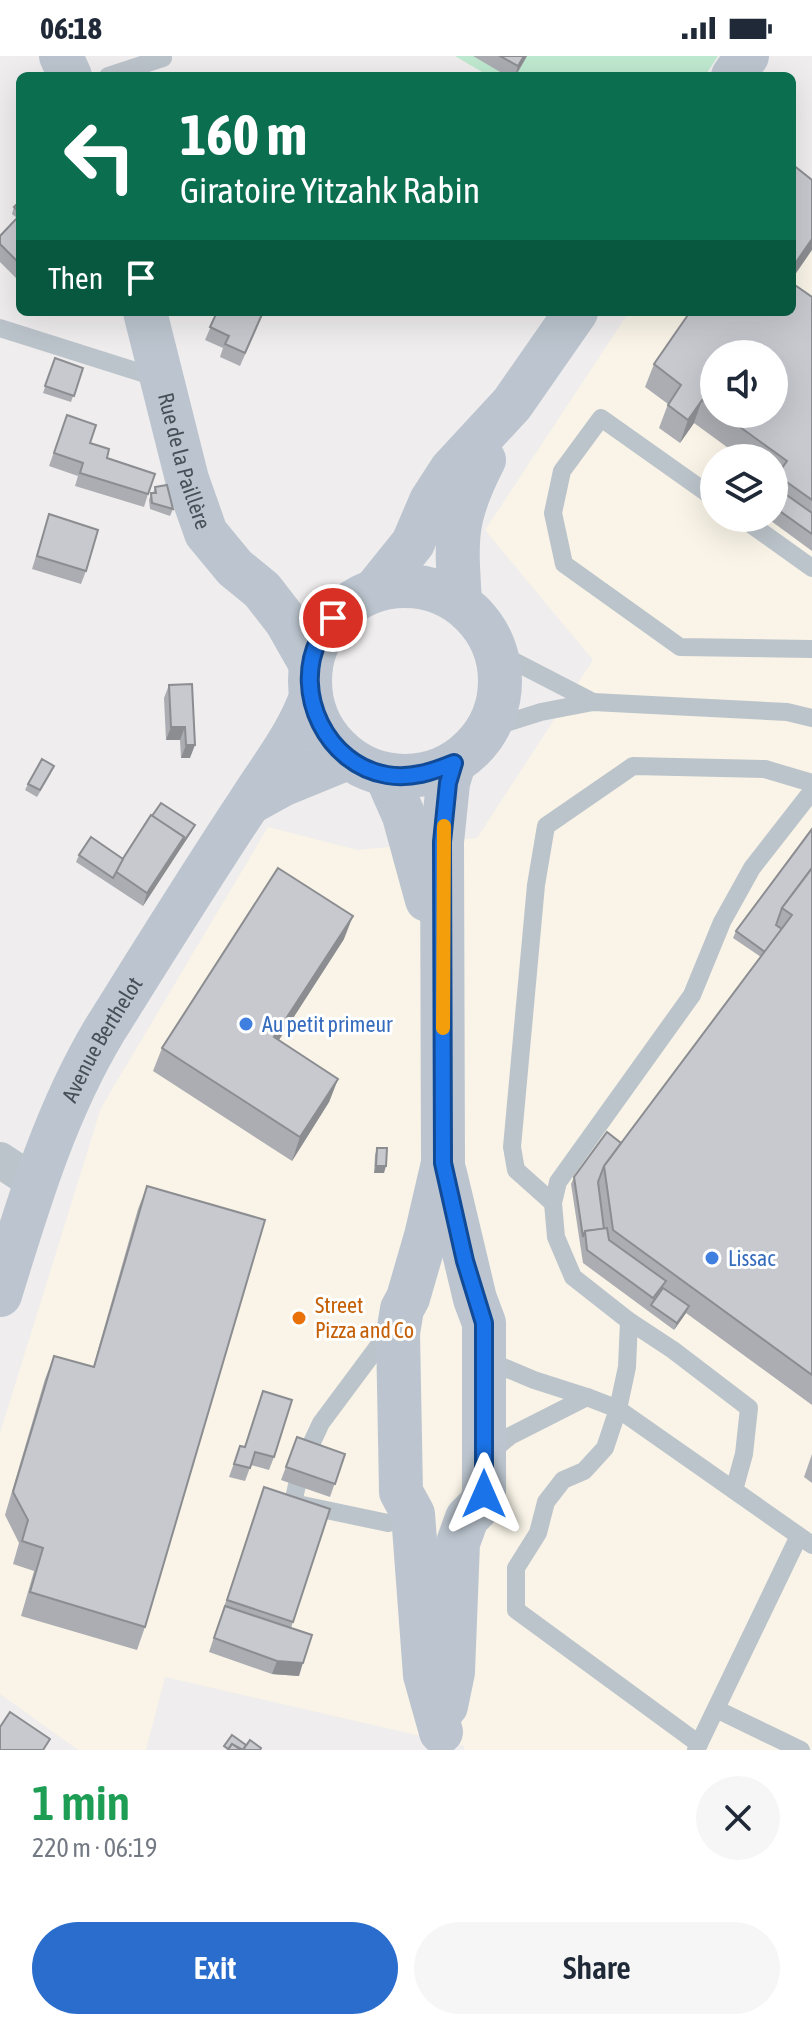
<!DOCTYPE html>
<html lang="en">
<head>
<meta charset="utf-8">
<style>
  body { margin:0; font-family:"Asap Condensed",sans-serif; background:#f6f6f7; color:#1f2937; height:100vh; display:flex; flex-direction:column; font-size:30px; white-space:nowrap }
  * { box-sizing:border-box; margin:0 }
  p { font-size:26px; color:#747a83 }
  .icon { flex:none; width:44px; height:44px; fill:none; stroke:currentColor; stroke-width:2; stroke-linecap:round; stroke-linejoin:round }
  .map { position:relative; height:1694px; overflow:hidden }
  .details { display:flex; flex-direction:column; background:#fff; flex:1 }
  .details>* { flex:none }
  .guide { position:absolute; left:16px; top:16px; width:780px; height:244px; border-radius:12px; box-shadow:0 8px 32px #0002; background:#0b6e4f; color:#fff; overflow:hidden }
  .buttons { position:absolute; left:700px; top:284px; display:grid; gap:16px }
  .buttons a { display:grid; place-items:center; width:88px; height:88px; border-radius:50%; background:#fff; box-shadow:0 8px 32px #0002; font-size:40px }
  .pin { position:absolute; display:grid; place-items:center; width:68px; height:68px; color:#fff; margin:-34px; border:4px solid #fff; border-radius:50%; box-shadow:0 2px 8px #0007 }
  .me { position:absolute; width:88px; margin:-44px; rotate:0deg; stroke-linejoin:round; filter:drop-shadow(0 0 6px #0008) }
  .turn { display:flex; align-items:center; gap:28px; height:168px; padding:0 32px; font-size:36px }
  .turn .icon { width:104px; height:104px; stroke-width:2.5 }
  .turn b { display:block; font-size:56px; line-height:68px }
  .then { display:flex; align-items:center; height:76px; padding:0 32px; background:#0003; gap:16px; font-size:30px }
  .round { display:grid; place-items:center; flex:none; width:84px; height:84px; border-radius:42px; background:#f6f6f7 }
  .head { display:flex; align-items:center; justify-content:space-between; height:136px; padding:0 32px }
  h1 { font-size:48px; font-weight:600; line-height:60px; color:#1e9e55 }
  .cta { display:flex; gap:16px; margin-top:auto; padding:16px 32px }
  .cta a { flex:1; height:92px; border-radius:48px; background:#2a6dcc; color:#fff; font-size:32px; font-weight:600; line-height:92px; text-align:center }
  .cta a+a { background:#f6f6f7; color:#1f2937 }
  .status { display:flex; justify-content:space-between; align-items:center; height:56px; padding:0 40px; background:#fff; direction:ltr }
  .status svg { height:22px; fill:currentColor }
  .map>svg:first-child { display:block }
  .commercial { fill:#f9f4e7; fill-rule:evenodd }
  .green { fill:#bfe9d0 }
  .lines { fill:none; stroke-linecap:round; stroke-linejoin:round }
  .lane { stroke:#bcc4cb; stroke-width:18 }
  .street { stroke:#bcc4cb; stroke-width:36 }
  .secondary { stroke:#bcc5cf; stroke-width:44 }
  .wall { fill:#abadb2; fill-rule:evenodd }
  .shaded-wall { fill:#8b8d91 }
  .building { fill:#c7c9cf; stroke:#8b8d91; stroke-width:2 }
  .route-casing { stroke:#114b97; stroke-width:20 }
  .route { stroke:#1a73e8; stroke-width:14 }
  .slow { stroke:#f59e0b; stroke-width:14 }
  .shop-dot { fill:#3f7fe0; stroke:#fff; stroke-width:3 }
  .food-dot { fill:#e8710a; stroke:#fff; stroke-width:3 }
  .labels { text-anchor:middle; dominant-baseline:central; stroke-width:6; stroke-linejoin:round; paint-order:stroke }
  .street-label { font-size:22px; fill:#475058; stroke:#fff }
  .shop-label { font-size:22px; fill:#366cbe; stroke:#fff; text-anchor:start }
  .food-label { font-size:22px; fill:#c56008; stroke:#fff; text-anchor:start }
</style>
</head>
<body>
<div class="status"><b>06:18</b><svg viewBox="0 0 49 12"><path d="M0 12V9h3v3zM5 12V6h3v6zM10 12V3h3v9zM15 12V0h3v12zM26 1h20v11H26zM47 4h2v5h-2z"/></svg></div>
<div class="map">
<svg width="812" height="1694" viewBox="0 0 812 1694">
  <rect width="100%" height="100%" fill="#efeded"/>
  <path class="commercial" d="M792,133L812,148V1694H464V1690L165,1621L146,1694H78L0,1638V1377L101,1052L268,771L358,794L477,782L593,604L485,474L629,256H792ZM714,298H774V358H714ZM714,402H774V462H714Z"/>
  <polygon class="green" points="455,0 718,0 705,20 489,20"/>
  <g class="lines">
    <g class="lane">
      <polyline points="108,20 163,2"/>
      <polyline points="0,272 161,323"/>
      <polyline points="714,442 601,362 562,415 553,457 564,508 680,591 812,593"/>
      <polyline points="742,462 812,512"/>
      <polyline points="496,596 593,646"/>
      <polyline points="487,673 541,656 593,646 787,656 812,662"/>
      <polyline points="553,1147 516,1114 512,1091 536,829 546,770 633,710 765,713 812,727"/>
      <polyline points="629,1265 673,1294 749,1352 744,1398 734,1434"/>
      <polyline points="484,1303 534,1324 587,1341 510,1380 487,1399"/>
      <polyline points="587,1341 618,1353 627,1311 629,1265 573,1221 556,1181 553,1147 558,1126 692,939 722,866 752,812 812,735"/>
      <polyline points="306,1399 321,1367 382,1285 395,1278"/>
      <polyline points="297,1429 293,1447 388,1467 412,1458"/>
      <polyline points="716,1653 801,1694"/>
      <polyline points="699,1688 516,1554 516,1512 538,1477 546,1446 563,1424 584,1415 605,1392 618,1353 812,1489"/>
      <polyline points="696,1694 799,1480"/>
    </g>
    <polyline class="street" points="0,1104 35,1127"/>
    <g class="secondary">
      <polyline points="61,0 70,20"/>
      <polyline points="733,20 747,0"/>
      <path id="s1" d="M145,256L187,423L206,477L235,512L262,534L286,565L311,609"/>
      <circle cx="405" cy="625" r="95"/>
      <polyline points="376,533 413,487 431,445 451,414 512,348 576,256"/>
      <path d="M460,546C456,482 454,462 484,404"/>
      <polyline points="386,719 404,760 427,844"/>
      <polyline points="253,745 282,729 348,702"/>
      <polyline points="445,1117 475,1243 484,1267 484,1438 480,1449 467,1462 458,1487 453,1616 446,1650"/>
      <path id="s2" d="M0,1239C28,1148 55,1057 104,975C151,900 198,824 247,750C270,713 296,682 311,641"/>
      <polyline points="441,1676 425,1619 413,1458 401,1436 398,1277 402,1253 408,1242 426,1180 443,1107 442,786 448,727 454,707"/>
    </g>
  </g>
  <g class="wall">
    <polygon points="473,0 527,0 516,20 507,20"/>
    <polygon points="20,145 20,226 0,206 0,180 17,162 12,158 14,151"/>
    <path d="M812,241V495L767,462H774V402H742L694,367L680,387L659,372L668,348L645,331L654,308ZM714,298L774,358H714Z"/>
    <polygon points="217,256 264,256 240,310 220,301 223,292 205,284"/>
    <polygon points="55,302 83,312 71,346 43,337"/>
    <polygon points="67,359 90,387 148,438 144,451 75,430 78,420 49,410"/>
    <polygon points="155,431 173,453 170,460 150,453 149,444 151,437 153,437"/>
    <polygon points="49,458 86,515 81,528 32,513"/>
    <polygon points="192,628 190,702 181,702 180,684 166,684 164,642 169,629"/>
    <polygon points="51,717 37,741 25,734 28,728"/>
    <polygon points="812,773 812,1349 686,1257 674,1274 583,1207 571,1128 574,1121 621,1087 761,901 733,882 736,875"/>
    <polygon points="192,775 143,850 76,806 79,799 123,803"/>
    <polygon points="344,883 279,984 338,1023 329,1046 292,1105 153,1015 162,992"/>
    <polygon points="377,1092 384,1117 374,1117 375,1099"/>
    <polygon points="147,1130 145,1571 137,1594 21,1560 34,1515 13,1508 19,1487 5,1459 45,1323 54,1300 93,1311 138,1153"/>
    <polygon points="297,1381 345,1398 330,1441 281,1424"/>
    <polygon points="240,1390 274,1401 269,1414 251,1409 245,1425 229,1421"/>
    <polygon points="812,1398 812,1427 804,1421"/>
    <polygon points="264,1431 330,1453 291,1572 299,1620 272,1618 209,1596"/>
  </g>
  <g class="shaded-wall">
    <polygon points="524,0 527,0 515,20 518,10"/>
    <polygon points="812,183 812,194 792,223 792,212"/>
    <polygon points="702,344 694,367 680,387 688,364"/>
    <polygon points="171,671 185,671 180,684 166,684"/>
    <polygon points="186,689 195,689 190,702 181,702"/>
    <polygon points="195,769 192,775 143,850 147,837 184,781"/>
    <polygon points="353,860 344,883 266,1004 274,981"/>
    <polygon points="338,1023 329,1046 292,1105 300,1081"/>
    <polygon points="376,1110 386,1110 384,1117 374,1117"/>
    <polygon points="689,1250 686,1257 674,1274 677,1267"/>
    <polygon points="277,1605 303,1607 299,1620 272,1618"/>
  </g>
  <g class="building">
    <polygon points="500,0 524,0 518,10"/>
    <polygon points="792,108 812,124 812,183 792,212"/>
    <polygon points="20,145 20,152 19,156 14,151"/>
    <polygon points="17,162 20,166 20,208 0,188 0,180"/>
    <polygon points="792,227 812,241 812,444 777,419 787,405 722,358 774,358 774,298 714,298 714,352 702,344 688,364 668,349 681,329 654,308 690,256 792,256"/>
    <polygon points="217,256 263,256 245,297 225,288 229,280 210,271"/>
    <polygon points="55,302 83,312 74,340 45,330"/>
    <polygon points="67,359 96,369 90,387 109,393 107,402 155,418 148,438 80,417 83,407 54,397"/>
    <polygon points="167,429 173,453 152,447 151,437 156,437 155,431"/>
    <polygon points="774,430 812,457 812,478 774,451"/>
    <polygon points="49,458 98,474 86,515 37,500"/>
    <polygon points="192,628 195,689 186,689 185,671 171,671 169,629"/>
    <polygon points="42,703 54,710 40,734 28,728"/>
    <polygon points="161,747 195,769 182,788 184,781 152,760"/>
    <polygon points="151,759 184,781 147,837 115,815"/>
    <polygon points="812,773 812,812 782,852 776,869 782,873 765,896 736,875"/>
    <polygon points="91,781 123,803 113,822 79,799"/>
    <polygon points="278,812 353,860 274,981 338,1023 300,1081 162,992"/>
    <polygon points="812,812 812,1319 613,1174 604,1110 792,859 782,852"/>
    <polygon points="607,1076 621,1087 604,1110 598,1126 604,1173 585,1175 583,1181 574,1121"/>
    <polygon points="377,1092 387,1092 386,1110 376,1110"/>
    <polygon points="147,1130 265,1164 145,1571 30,1536 43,1492 22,1485 28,1464 13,1436 54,1300 94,1311"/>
    <polygon points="607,1172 609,1184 666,1225 653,1242 587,1194 585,1175"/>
    <polygon points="663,1232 689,1250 677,1267 651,1249"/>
    <polygon points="263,1335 292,1344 274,1401 255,1396 250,1412 234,1408 240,1390 245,1391"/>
    <polygon points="297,1381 345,1398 335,1428 286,1411"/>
    <polygon points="264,1431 330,1453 293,1566 227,1544"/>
    <polygon points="225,1550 312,1579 303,1607 277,1605 214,1582"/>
    <polygon points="10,1656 50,1683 43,1694 0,1694 0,1671"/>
    <polygon points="232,1679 246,1689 243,1694 232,1688 228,1693 224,1690"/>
    <polygon points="250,1684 261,1692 260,1694 243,1694"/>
    <polygon points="232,1688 241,1694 228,1694"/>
  </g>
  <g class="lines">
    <defs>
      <path id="route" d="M333,562C329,569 323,575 319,583C292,637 327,709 387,719C411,723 432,716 454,707L448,727L442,786L443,1107L465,1205L484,1267V1438"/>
    </defs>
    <use href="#route" class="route-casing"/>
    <use href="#route" class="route"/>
    <polyline class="slow" points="443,972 444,770"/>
  </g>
  <g class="shop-dot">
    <circle cx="246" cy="968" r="8"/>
    <circle cx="712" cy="1202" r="8"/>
  </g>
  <circle class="food-dot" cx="299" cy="1262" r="8"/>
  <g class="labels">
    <g class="street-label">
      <text stroke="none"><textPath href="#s1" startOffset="154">Rue de la Paillère</textPath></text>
      <text stroke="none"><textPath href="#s2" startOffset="276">Avenue Berthelot</textPath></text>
    </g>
    <g class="shop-label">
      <text x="262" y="968">Au petit primeur</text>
      <text x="728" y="1202">Lissac</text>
    </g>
    <g class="food-label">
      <text x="315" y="1249">Street<tspan x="315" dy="25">Pizza and Co</tspan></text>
    </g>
  </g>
</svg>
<div class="buttons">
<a><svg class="icon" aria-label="sound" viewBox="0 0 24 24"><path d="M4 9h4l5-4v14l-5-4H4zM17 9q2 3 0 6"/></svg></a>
<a><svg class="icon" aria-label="layers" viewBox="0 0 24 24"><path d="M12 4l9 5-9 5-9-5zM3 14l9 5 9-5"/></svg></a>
</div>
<div class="pin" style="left:333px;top:562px;background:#d93025"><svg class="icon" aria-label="arrive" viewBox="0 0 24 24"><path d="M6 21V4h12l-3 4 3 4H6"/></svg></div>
<svg class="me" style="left:484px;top:1438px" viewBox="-20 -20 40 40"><path d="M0-17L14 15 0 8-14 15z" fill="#1a73e8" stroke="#fff" stroke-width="4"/></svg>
<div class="guide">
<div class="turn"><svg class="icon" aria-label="left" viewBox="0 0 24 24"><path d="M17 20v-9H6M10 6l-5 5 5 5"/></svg><div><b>160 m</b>Giratoire Yitzahk Rabin</div></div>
<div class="then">Then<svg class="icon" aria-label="arrive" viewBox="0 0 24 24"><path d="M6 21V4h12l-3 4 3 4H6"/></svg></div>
</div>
</div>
<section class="details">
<div class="head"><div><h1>1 min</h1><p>220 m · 06:19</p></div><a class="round"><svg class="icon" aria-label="close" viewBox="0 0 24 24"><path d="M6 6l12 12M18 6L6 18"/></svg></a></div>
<div class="cta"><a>Exit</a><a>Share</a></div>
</section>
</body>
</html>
